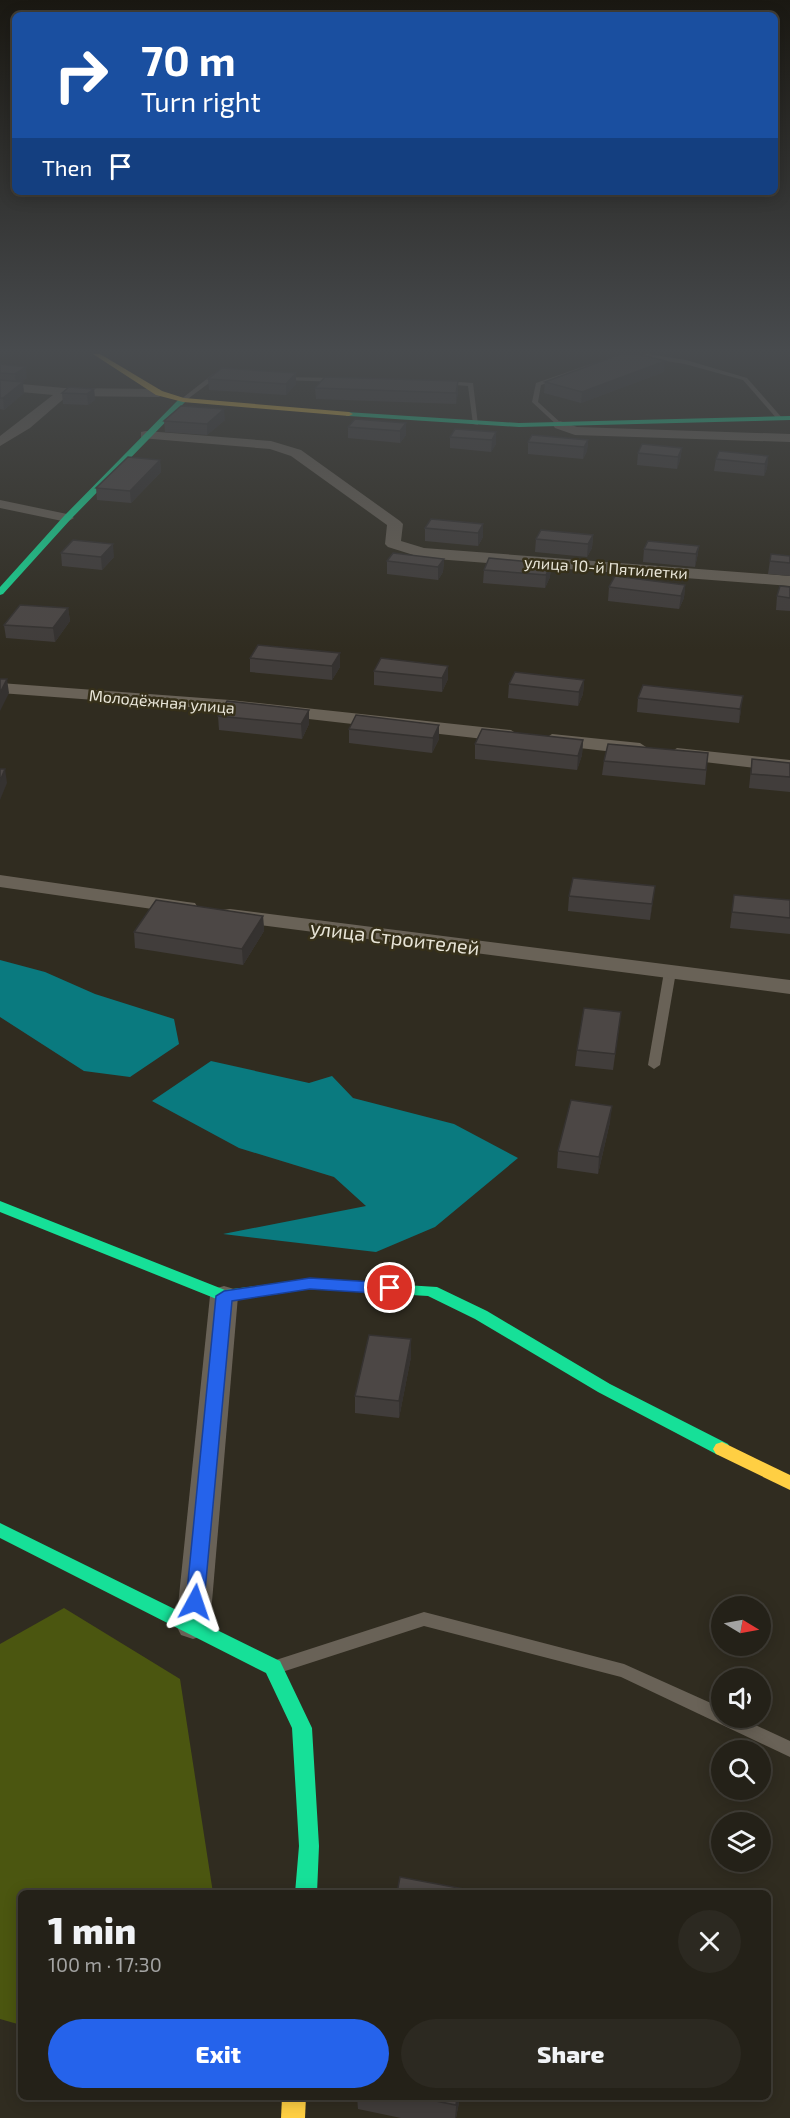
<!DOCTYPE html>
<html lang="en">
<head>
<meta charset="utf-8">
<style>
  body { margin:0; font-family:"Exo 2",sans-serif; background:#2c2921; color:#f1f3f6; height:100vh; display:flex; flex-direction:column; font-size:22px; white-space:nowrap }
  * { box-sizing:border-box; margin:0 }
  p { font-size:20px; color:#a3a3a2 }
  .icon { flex:none; width:33px; height:33px; fill:none; stroke:currentColor; stroke-width:2; stroke-linecap:round; stroke-linejoin:round }
  .map { position:relative; flex:1; overflow:hidden }
  .side { position:absolute; left:18px; top:1890px; width:753px; height:210px; display:flex; flex-direction:column; background:#242118; border-radius:9px; box-shadow:0 3px 15px #0003,0 0 0 2px #413e37 }
  .side>* { flex:none }
  .top-card { position:absolute; left:12px; top:12px; width:766px; height:183px; border-radius:9px; box-shadow:0 3px 15px #0003,0 0 0 2px #413e37; background:#1a4fa0; color:#fff; overflow:hidden }
  .needle { width:39px; rotate:100deg }
  .controls { position:absolute; left:711px; top:1596px; display:grid; gap:12px }
  .controls a { display:grid; place-items:center; width:60px; height:60px; border-radius:50%; background:#242118; box-shadow:0 3px 15px #0003,0 0 0 2px #413e37; font-size:30px }
  .pin { position:absolute; display:grid; place-items:center; width:51px; height:51px; color:#fff; margin:-26px; border:3px solid #fff; border-radius:50%; box-shadow:0 2px 6px #0007 }
  .me { position:absolute; width:66px; margin:-33px; rotate:5deg; stroke-linejoin:round; filter:drop-shadow(0 0 4px #0008) }
  .turn { display:flex; align-items:center; gap:21px; height:126px; padding:0 30px; font-size:27px }
  .turn .icon { width:78px; height:78px; stroke-width:2.5 }
  .turn b { display:block; font-size:42px; line-height:51px }
  .then { display:flex; align-items:center; height:57px; padding:0 30px; background:#0003; gap:12px; font-size:22px }
  .round { display:grid; place-items:center; flex:none; width:63px; height:63px; border-radius:32px; background:#2c2921 }
  .headline { display:flex; align-items:center; justify-content:space-between; height:102px; padding:0 30px }
  h1 { font-size:36px; font-weight:800; line-height:45px }
  .primary-button { display:flex; gap:12px; margin-top:auto; padding:12px 30px }
  .primary-button a { flex:1; height:69px; border-radius:36px; background:#2563eb; color:#fff; font-size:24px; font-weight:800; line-height:69px; text-align:center }
  .primary-button a+a { background:#2c2921; color:#f1f3f6 }
  .map>svg:first-child { display:block }
  .green { fill:#4b5610 }
  .water { fill:#0a7a7f }
  .lines { fill:none; stroke-linecap:round; stroke-linejoin:round }
  .lane { fill:#696257; fill-rule:evenodd }
  .street { fill:#696257; fill-rule:evenodd }
  .fast { fill:#16e098; fill-rule:evenodd }
  .slow { fill:#ffcf43; fill-rule:evenodd }
  .wall { fill:#413d3b }
  .shaded-wall { fill:#353230 }
  .building { fill:#4c4745; stroke:#353230; stroke-width:1.5 }
  .route { fill:#2563eb; stroke:#184099; stroke-width:1.5 }
  .labels { text-anchor:middle; dominant-baseline:central; stroke-width:5; stroke-linejoin:round; paint-order:stroke }
  .far-street-label { font-size:16px; fill:#e7e4d7; stroke:#36301a }
  .street-label { font-size:20px; fill:#e7e4d7; stroke:#36301a }
</style>
</head>
<body>
<div class="map">
<svg width="790" height="2118" viewBox="0 0 790 2118">
  <rect width="100%" height="100%" fill="#302c20"/>
  <polygon class="green" points="64,1608 180,1679 213,1893 21,1893 21,2025 0,2019 0,1644"/>
  <g class="water">
    <polygon points="0,960 45,972 95,994 174,1019 179,1044 130,1077 84,1071 0,1017"/>
    <polygon points="211,1061 309,1083 332,1076 353,1098 454,1124 518,1158 435,1227 376,1252 223,1234 366,1206 334,1177 239,1148 152,1101"/>
  </g>
  <g class="lines">
    <g class="lane">
      <polygon points="647,354 686,360 747,378 783,419 778,420 743,380 685,364 647,358 631,360 628,358"/>
      <polygon points="594,363 599,364 541,385 538,402 562,424 562,426 558,426 532,402 536,383"/>
      <polygon points="222,373 225,375 224,376 217,377 185,401 180,400 213,374"/>
      <polygon points="280,377 339,378 342,380 339,382 282,380 280,379"/>
      <polygon points="444,381 473,383 478,425 473,424 468,386 442,384 441,383"/>
      <polygon points="670,969 676,972 660,1065 654,1069 648,1065 664,972"/>
      <polygon points="424,1612 624,1664 722,1708 722,1718 740,1718 790,1741 790,1757 621,1677 424,1626 279,1673 273,1671 270,1666 273,1661 279,1659"/>
    </g>
    <g class="street">
      <polygon points="0,382 64,388 159,389 165,393 159,397 67,396 30,428 0,446 0,436 53,395 0,390"/>
      <polygon points="560,421 577,427 790,434 790,442 575,435 555,428 553,425"/>
      <polygon points="146,431 271,441 301,450 400,521 403,524 401,541 424,548 790,576 790,586 423,558 388,547 385,544 387,525 291,456 270,449 141,438 141,432"/>
      <polygon points="0,500 67,514 74,518 67,522 0,508"/>
      <polygon points="0,683 230,700 511,730 520,736 511,742 230,710 0,693"/>
      <polygon points="552,734 640,743 649,749 640,755 545,744 543,740"/>
      <polygon points="677,748 790,760 790,772 670,758 668,754"/>
      <polygon points="0,875 187,902 195,903 198,908 195,913 187,914 0,887"/>
      <polygon points="230,909 790,980 790,994 222,920 219,915 222,910"/>
      <polygon points="224,1286 234,1289 238,1296 210,1625 205,1635 193,1639 181,1635 176,1625 210,1296 214,1289"/>
    </g>
    <g class="fast">
      <polygon points="180,398 187,400 70,520 3,594 0,595 0,587 64,516"/>
      <polygon points="346,412 519,423 790,416 790,420 519,427 349,416 346,416"/>
      <polygon points="0,1201 225,1290 310,1279 437,1287 487,1311 610,1384 728,1444 731,1449 728,1454 722,1456 716,1454 598,1392 475,1319 428,1296 310,1289 224,1302 0,1212"/>
      <polygon points="0,1523 280,1661 312,1728 319,1846 317,1893 295,1893 299,1846 292,1728 266,1673 0,1538"/>
    </g>
    <g class="slow">
      <polygon points="93,354 100,354 162,391 184,398 349,412 353,414 349,416 183,402 156,395"/>
      <polygon points="722,1442 790,1475 790,1490 716,1454 713,1449 716,1444"/>
      <polygon points="282,2097 306,2097 305,2118 281,2118"/>
    </g>
  </g>
  <g class="wall">
    <polygon points="0,364 27,378 22,381 24,393 4,410 0,409"/>
    <polygon points="664,372 581,403 544,393 545,382"/>
    <polygon points="296,373 296,384 286,395 209,390 208,379"/>
    <polygon points="458,381 458,392 456,404 316,399 315,388"/>
    <polygon points="94,389 95,400 88,405 63,404 62,393"/>
    <polygon points="225,420 207,435 165,432 164,421"/>
    <polygon points="406,423 406,435 400,443 348,438 348,427"/>
    <polygon points="496,432 496,444 491,452 450,448 450,437"/>
    <polygon points="588,440 587,451 583,459 528,454 528,442"/>
    <polygon points="682,448 680,460 677,469 637,465 638,453"/>
    <polygon points="768,456 767,468 764,476 714,471 716,459"/>
    <polygon points="160,460 161,472 131,503 97,500 96,488"/>
    <polygon points="483,524 483,537 478,546 425,541 425,528"/>
    <polygon points="593,535 592,548 587,557 535,552 536,539"/>
    <polygon points="699,546 697,558 695,567 643,562 644,549"/>
    <polygon points="61,553 114,557 102,570 62,566"/>
    <polygon points="771,554 790,556 790,576 768,574"/>
    <polygon points="444,559 443,572 438,580 387,574 387,561"/>
    <polygon points="551,564 550,577 545,588 483,583 484,570"/>
    <polygon points="685,585 684,598 679,609 608,601 609,587"/>
    <polygon points="790,587 790,611 776,610 777,596"/>
    <polygon points="68,608 70,621 55,642 6,638 4,625"/>
    <polygon points="250,658 340,667 332,680 250,672"/>
    <polygon points="448,666 448,679 442,692 374,685 374,671"/>
    <polygon points="584,680 583,694 578,706 508,698 509,684"/>
    <polygon points="643,685 741,710 739,723 637,712 638,698"/>
    <polygon points="309,710 309,724 302,739 219,730 218,716"/>
    <polygon points="439,725 439,739 432,753 349,743 349,729"/>
    <polygon points="583,740 582,755 577,770 475,759 475,744"/>
    <polygon points="708,753 705,785 602,775 604,761"/>
    <polygon points="752,759 790,763 790,792 749,788"/>
    <polygon points="655,886 650,920 568,911 569,896"/>
    <polygon points="734,895 790,900 790,934 730,928"/>
    <polygon points="263,916 264,931 243,965 135,948 134,932"/>
    <polygon points="621,1012 613,1070 575,1066 577,1050"/>
    <polygon points="610,1122 598,1174 557,1168 558,1151"/>
    <polygon points="411,1357 399,1418 355,1413 355,1396"/>
    <polygon points="357,2097 460,2097 456,2118 401,2118 358,2109"/>
  </g>
  <g class="shaded-wall">
    <polygon points="665,361 664,372 581,403 582,392"/>
    <polygon points="26,367 27,378 16,385 15,374"/>
    <polygon points="296,373 296,384 286,395 286,384"/>
    <polygon points="458,381 458,392 456,404 456,393"/>
    <polygon points="23,382 24,393 4,410 3,398"/>
    <polygon points="94,389 95,400 88,405 87,394"/>
    <polygon points="224,409 225,420 207,435 207,424"/>
    <polygon points="406,423 406,435 400,443 400,431"/>
    <polygon points="496,432 496,444 491,452 492,440"/>
    <polygon points="588,440 587,451 583,459 584,447"/>
    <polygon points="682,448 680,460 677,469 678,457"/>
    <polygon points="768,456 767,468 764,476 765,464"/>
    <polygon points="160,460 161,472 131,503 130,491"/>
    <polygon points="483,524 483,537 478,546 478,533"/>
    <polygon points="593,535 592,548 587,557 588,544"/>
    <polygon points="113,544 114,557 102,570 101,557"/>
    <polygon points="699,546 697,558 695,567 696,554"/>
    <polygon points="444,559 443,572 438,580 438,567"/>
    <polygon points="551,564 550,577 545,588 546,575"/>
    <polygon points="685,585 684,598 679,609 681,596"/>
    <polygon points="68,608 70,621 55,642 53,628"/>
    <polygon points="340,653 340,667 332,680 332,666"/>
    <polygon points="448,666 448,679 442,692 442,678"/>
    <polygon points="7,679 9,693 0,711 0,693"/>
    <polygon points="584,680 583,694 578,706 579,692"/>
    <polygon points="743,696 741,710 739,723 740,709"/>
    <polygon points="309,710 309,724 302,739 301,724"/>
    <polygon points="439,725 439,739 432,753 433,738"/>
    <polygon points="583,740 582,755 577,770 578,756"/>
    <polygon points="5,769 7,783 0,800 0,781"/>
    <polygon points="655,886 653,902 650,920 652,904"/>
    <polygon points="263,916 264,931 243,965 242,949"/>
    <polygon points="612,1106 610,1122 598,1174 599,1157"/>
    <polygon points="411,1339 411,1357 399,1418 399,1401"/>
    <polygon points="457,2097 460,2097 456,2118 455,2118"/>
  </g>
  <g class="building">
    <polygon points="621,354 638,354 665,361 582,392 545,382"/>
    <polygon points="0,364 26,367 15,374 0,373"/>
    <polygon points="222,368 296,373 286,384 208,379"/>
    <polygon points="325,377 458,381 456,393 315,388"/>
    <polygon points="0,380 23,382 3,398 0,398"/>
    <polygon points="69,387 94,389 87,394 62,393"/>
    <polygon points="181,406 224,409 207,424 164,421"/>
    <polygon points="355,419 406,423 400,431 348,427"/>
    <polygon points="455,429 496,432 492,440 450,437"/>
    <polygon points="532,435 588,440 584,447 528,442"/>
    <polygon points="642,444 682,448 678,457 638,453"/>
    <polygon points="719,451 768,456 765,464 716,459"/>
    <polygon points="128,457 160,460 130,491 96,488"/>
    <polygon points="431,519 483,524 478,533 425,528"/>
    <polygon points="541,530 593,535 588,544 536,539"/>
    <polygon points="73,540 113,544 101,557 61,553"/>
    <polygon points="648,541 699,546 696,554 644,549"/>
    <polygon points="393,553 444,559 438,567 387,561"/>
    <polygon points="771,554 790,556 790,563 770,561"/>
    <polygon points="489,558 551,564 546,575 484,570"/>
    <polygon points="615,576 685,585 681,596 609,587"/>
    <polygon points="780,586 790,587 790,598 777,596"/>
    <polygon points="20,605 68,608 53,628 4,625"/>
    <polygon points="258,645 340,653 332,666 250,658"/>
    <polygon points="381,658 448,666 442,678 374,671"/>
    <polygon points="515,672 584,680 579,692 509,684"/>
    <polygon points="0,679 7,679 0,693"/>
    <polygon points="643,685 743,696 740,709 638,698"/>
    <polygon points="227,701 309,710 301,724 218,716"/>
    <polygon points="356,715 439,725 433,738 349,729"/>
    <polygon points="482,729 583,740 578,756 475,744"/>
    <polygon points="608,744 708,753 706,770 604,761"/>
    <polygon points="752,759 790,763 790,777 751,774"/>
    <polygon points="0,769 5,769 0,781"/>
    <polygon points="573,878 655,886 652,904 569,896"/>
    <polygon points="734,895 790,900 790,918 732,912"/>
    <polygon points="156,900 263,916 242,949 134,932"/>
    <polygon points="584,1008 621,1012 615,1054 577,1050"/>
    <polygon points="571,1100 612,1106 599,1157 558,1151"/>
    <polygon points="369,1335 411,1339 399,1401 355,1396"/>
    <polygon points="400,1877 485,1893 397,1893"/>
    <polygon points="416,2097 457,2097 456,2105"/>
  </g>
  <linearGradient id="sky" x2="0" y2="1"><stop stop-color="#1a1812"/><stop offset="0.54" stop-color="#484b4e"/><stop offset="1" stop-color="#484b4e" stop-opacity="0"/></linearGradient>
  <rect width="790" height="650" fill="url(#sky)"/>
  <polygon class="route" points="310,1278 390,1283 398,1288 390,1294 310,1289 232,1301 204,1602 202,1607 195,1610 188,1607 186,1602 216,1296 224,1291"/>
  <g class="labels">
    <g class="far-street-label">
      <text transform="translate(606 567) rotate(4)">улица 10-й Пятилетки</text>
      <text transform="translate(162 701) rotate(5)">Молодёжная улица</text>
    </g>
    <g class="street-label">
      <text transform="translate(395 937) rotate(7)">улица Строителей</text>
    </g>
  </g>
</svg>
<div class="controls">
<a><svg class="needle" viewBox="-14 -14 28 28"><path d="M0-13l5 13h-10z" fill="#e53935"/><path d="M0 13l5-13h-10z" fill="#a3a3a2"/></svg></a>
<a><svg class="icon" aria-label="sound" viewBox="0 0 24 24"><path d="M4 9h4l5-4v14l-5-4H4zM17 9q2 3 0 6"/></svg></a>
<a><svg class="icon" aria-label="search" viewBox="0 0 24 24"><circle cx="10" cy="10" r="6"/><path d="M15 15l6 6"/></svg></a>
<a><svg class="icon" aria-label="layers" viewBox="0 0 24 24"><path d="M12 4l9 5-9 5-9-5zM3 14l9 5 9-5"/></svg></a>
</div>
<div class="pin" style="left:390px;top:1288px;background:#d93025"><svg class="icon" aria-label="arrive" viewBox="0 0 24 24"><path d="M6 21V4h12l-3 4 3 4H6"/></svg></div>
<svg class="me" style="left:195px;top:1602px" viewBox="-20 -20 40 40"><path d="M0-17L14 15 0 8-14 15z" fill="#2563eb" stroke="#fff" stroke-width="4"/></svg>
<div class="top-card">
<div class="turn"><svg class="icon" aria-label="right" viewBox="0 0 24 24"><path d="M7 20v-9h11M14 6l5 5-5 5"/></svg><div><b>70 m</b>Turn right</div></div>
<div class="then">Then<svg class="icon" aria-label="arrive" viewBox="0 0 24 24"><path d="M6 21V4h12l-3 4 3 4H6"/></svg></div>
</div>
<section class="side">
<div class="headline"><div><h1>1 min</h1><p>100 m · 17:30</p></div><a class="round"><svg class="icon" aria-label="close" viewBox="0 0 24 24"><path d="M6 6l12 12M18 6L6 18"/></svg></a></div>
<div class="primary-button"><a>Exit</a><a>Share</a></div>
</section>
</div>
</body>
</html>
